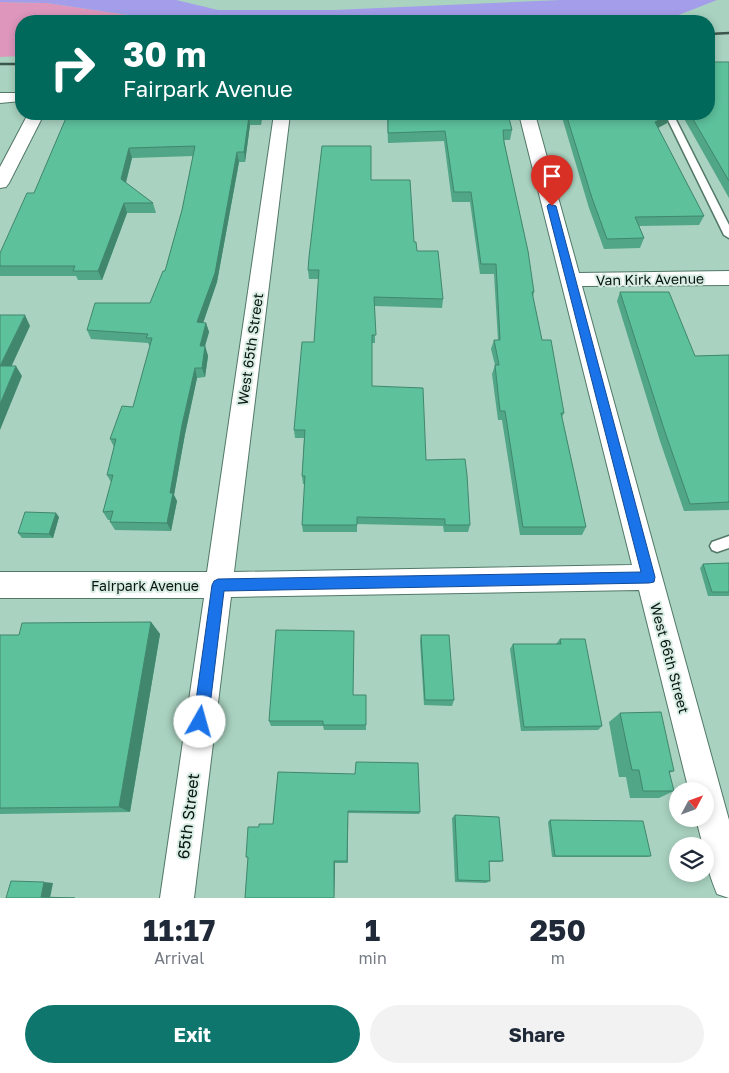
<!DOCTYPE html>
<html lang="en">
<head>
<meta charset="utf-8">
<style>
  body { margin:0; font-family:"Golos Text",sans-serif; background:#f2f2f3; color:#1f2937; height:100vh; display:flex; flex-direction:column; font-size:19px; white-space:nowrap }
  * { box-sizing:border-box; margin:0 }
  p { font-size:16px; color:#747a83 }
  .icon { flex:none; width:28px; height:28px; fill:none; stroke:currentColor; stroke-width:2; stroke-linecap:round; stroke-linejoin:round }
  .map { position:relative; height:898px; overflow:hidden }
  .details { display:flex; flex-direction:column; background:#fff; flex:1 }
  .details>* { flex:none }
  .guide { position:absolute; left:15px; top:15px; width:700px; height:105px; border-radius:20px; box-shadow:0 2px 8px #0003; background:#00695c; color:#fff; overflow:hidden }
  .needle { width:32px; rotate:49deg }
  .controls { position:absolute; left:669px; top:782px; display:grid; gap:10px }
  .controls a { display:grid; place-items:center; width:45px; height:45px; border-radius:50%; background:#fff; box-shadow:0 2px 8px #0003; font-size:25px }
  .pin { position:absolute; display:grid; place-items:center; width:42px; height:42px; color:#fff; margin:-51px -21px; border-radius:50% 50% 50% 0; rotate:-45deg; box-shadow:0 0 5px #0007 }
  .pin .icon { rotate:45deg }
  .me { position:absolute; width:55px; margin:-28px; rotate:7deg; stroke-linejoin:round; filter:drop-shadow(0 0 4px #0008) }
  .turn { display:flex; align-items:center; gap:18px; height:105px; padding:0 25px; font-size:22px }
  .turn .icon { width:65px; height:65px; stroke-width:2.5 }
  .turn b { display:block; font-size:35px; line-height:42px }
  .eta { display:flex; justify-content:space-evenly; align-items:center; height:85px; text-align:center }
  .eta b { font-size:30px; font-weight:700; line-height:35px }
  .primary-button { display:flex; gap:10px; margin-top:auto; padding:10px 25px }
  .primary-button a { flex:1; height:58px; border-radius:30px; background:#0f766e; color:#fff; font-size:20px; font-weight:700; line-height:58px; text-align:center }
  .primary-button a+a { background:#f2f2f3; color:#1f2937 }
  .map>svg:first-child { display:block }
  .green { fill:#de96bc }
  .water { fill:#a39dea }
  .lines { fill:none; stroke-linecap:round; stroke-linejoin:round }
  .service-casing { stroke:#527868; stroke-width:3 }
  .minor-casing { stroke:#527868; stroke-width:2 }
  .service { fill:#fff; fill-rule:evenodd }
  .minor { fill:#fff; fill-rule:evenodd }
  .rail { stroke:#3d564c; stroke-width:2.5 }
  .wall { fill:#50a686 }
  .shaded-wall { fill:#41876d }
  .building { fill:#5dc19c; stroke:#41876d }
  .route { fill:#1a73e8; stroke:#114b97 }
  .labels { text-anchor:middle; dominant-baseline:central; stroke-width:4; stroke-linejoin:round; paint-order:stroke }
  .street-label { font-size:14px; fill:#061610; stroke:#d9ede4 }
  .near-street-label { font-size:16px; fill:#061610; stroke:#d9ede4 }
</style>
</head>
<body>
<div class="map">
<svg width="729" height="898" viewBox="0 0 729 898">
  <rect width="100%" height="100%" fill="#a9d2c0"/>
  <polygon class="green" points="0,2 47,3 169,21 21,21 21,56 0,57"/>
  <polygon class="water" points="0,0 176,0 218,10 334,10 561,0 717,0 676,16 607,21 169,21 47,3 0,2"/>
  <g class="lines">
    <defs>
      <g id="service">
        <polygon points="665,114 673,114 729,225 729,238 724,235"/>
        <polygon points="729,536 729,548 717,552 712,550 710,546 712,542"/>
      </g>
      <g id="minor">
        <polygon points="0,93 21,93 21,101 0,103"/>
        <polygon points="28,114 44,114 9,183 6,187 0,188 0,167"/>
        <path d="M274,114H290L234,572L632,565L519,114H535L579,273L729,271V285L582,286L729,820V898L717,894C711,879 705,863 705,846H703L696,819H705V791H689L639,590L231,597L194,898H160L204,598H0V572H207Z"/>
      </g>
    </defs>
    <use href="#service" class="service-casing"/>
    <use href="#minor" class="minor-casing"/>
    <use href="#service" class="service"/>
    <use href="#minor" class="minor"/>
    <g class="rail">
      <polyline points="709,34 729,33"/>
      <polyline points="0,64 21,64"/>
    </g>
  </g>
  <g class="wall">
    <polygon points="729,62 729,198 682,115 677,118 674,114 709,114"/>
    <polygon points="262,114 261,125 250,125 245,162 239,162 217,282 203,323 206,323 209,332 205,346 208,356 205,377 197,378 185,434 174,495 177,501 171,531 115,530 110,522 111,520 108,520 103,512 111,482 107,475 114,447 110,439 133,407 150,347 148,343 91,339 87,330 150,303 165,271 182,210 193,156 132,158 126,183 153,203 156,213 127,213 102,280 78,280 76,276 0,276 0,253 34,193 66,118"/>
    <polygon points="387,114 508,114 512,130 510,140 504,140 534,292 533,297 542,340 564,413 562,417 586,527 582,535 520,535 502,420 498,420 492,374 495,365 491,349 494,340 498,340 494,274 480,274 470,202 452,202 444,141 388,143"/>
    <polygon points="561,114 671,114 667,123 658,128 704,216 699,225 639,226 644,238 640,248 604,249 589,208"/>
    <polygon points="371,180 414,242 417,251 443,299 442,308 375,306 375,343 372,343 372,386 426,460 470,525 468,532 444,532 443,526 357,524 357,532 303,532 302,525 305,484 303,484 302,476 304,438 295,438 294,430 314,342 319,279 309,279 308,270"/>
    <polygon points="620,292 695,356 729,355 729,510 684,511 660,441 617,301"/>
    <polygon points="59,517 53,538 22,538 18,533"/>
    <polygon points="729,563 729,596 708,596 700,568 703,564"/>
    <polygon points="151,622 160,634 130,812 0,814 0,635 19,635"/>
    <polygon points="421,635 454,700 452,706 424,705 420,641"/>
    <polygon points="560,639 602,726 598,730 521,731 510,649 513,644 556,644"/>
    <polygon points="353,695 366,695 366,730 324,730 323,726 271,726 269,721"/>
    <polygon points="620,713 674,771 669,773 674,791 659,798 630,798 626,777 619,777 609,722"/>
    <polygon points="278,772 420,812 419,814 348,813 348,863 335,863 334,898 245,898 248,858 246,857 259,827 273,824"/>
    <polygon points="455,815 503,861 499,862 489,862 490,881 486,883 455,882 452,818"/>
    <polygon points="550,820 651,856 647,857 552,857 548,822"/>
  </g>
  <g class="shaded-wall">
    <polygon points="260,114 262,114 261,125 260,116"/>
    <polygon points="671,114 667,123 652,131 655,122"/>
    <polygon points="679,114 683,114 682,115 677,118"/>
    <polygon points="249,116 250,125 245,162 244,152"/>
    <polygon points="129,148 132,158 124,189 121,179"/>
    <polygon points="237,152 239,162 217,282 200,332 197,322"/>
    <polygon points="124,203 127,213 102,280 98,271"/>
    <polygon points="25,315 30,326 7,376 0,366"/>
    <polygon points="206,323 209,332 205,346 208,356 205,377 202,368 200,346"/>
    <polygon points="16,366 22,376 0,430 0,404"/>
    <polygon points="195,368 197,378 185,434 174,495 177,501 171,531 167,523 170,493 182,425"/>
    <polygon points="56,513 59,517 53,538 49,534"/>
    <polygon points="151,622 160,634 130,812 119,807"/>
    <polygon points="334,861 335,863 334,898"/>
    <polygon points="44,882 53,883 50,898 41,897"/>
  </g>
  <g class="building">
    <polygon points="709,62 729,62 729,181 690,114 709,114"/>
    <polygon points="95,114 260,114 260,116 249,116 244,152 237,152 215,273 197,322 206,323 200,346 205,346 202,368 195,368 182,425 170,493 173,493 167,523 110,522 113,511 103,512 113,475 107,475 116,439 110,439 122,406 133,407 152,338 146,338 148,334 87,330 95,303 150,303 163,271 165,271 182,210 195,146 129,148 121,179 153,203 124,203 98,271 73,271 75,266 0,266 0,253 27,193 34,193 66,118 94,117"/>
    <polygon points="388,114 508,114 512,130 503,130 504,142 528,251 534,292 532,292 542,340 551,340 564,413 561,413 586,527 523,527 505,411 500,411 495,365 499,365 494,340 500,340 496,264 481,264 471,192 454,192 445,131 388,133"/>
    <polygon points="566,114 671,114 655,122 704,216 635,217 644,238 607,239 592,198"/>
    <polygon points="322,146 371,146 371,180 410,180 414,242 416,242 417,251 438,251 443,299 374,297 376,335 372,335 372,386 423,388 426,460 465,459 467,475 470,525 445,525 445,519 357,517 357,525 302,525 305,476 302,476 305,430 294,430 302,342 314,342 319,270 308,270 309,257"/>
    <polygon points="620,292 669,292 695,356 729,355 729,502 690,504 665,432"/>
    <polygon points="0,315 25,315 0,366 16,366 0,404"/>
    <polygon points="25,512 56,513 49,534 18,533"/>
    <polygon points="729,563 729,592 712,592 703,564"/>
    <polygon points="151,622 119,807 0,808 0,635 19,635 22,623"/>
    <polygon points="276,630 354,631 353,695 366,695 366,725 323,725 323,721 269,721"/>
    <polygon points="421,635 449,635 454,700 425,700"/>
    <polygon points="560,639 585,639 602,726 524,727 513,644 561,644"/>
    <polygon points="661,712 674,771 669,771 674,791 643,791 639,770 632,770 620,713"/>
    <polygon points="356,762 418,763 420,812 348,811 347,861 334,861 334,898 245,898 248,857 246,857 248,827 259,827 259,824 273,824 278,772 355,774"/>
    <polygon points="455,815 499,817 503,861 489,861 490,881 458,880"/>
    <polygon points="550,820 643,821 651,856 555,856"/>
    <polygon points="11,881 44,882 41,897 75,898 6,898"/>
  </g>
  <polygon class="route" points="549,204 556,206 655,577 654,582 649,583 224,591 208,722 206,727 200,729 195,727 193,722 212,585 214,581 218,579 641,572 547,206"/>
  <g class="labels">
    <g class="street-label">
      <text transform="translate(650 279) rotate(-1)">Van Kirk Avenue</text>
      <text transform="translate(250 349) rotate(-82)">West 65th Street</text>
      <text x="145" y="585">Fairpark Avenue</text>
      <text transform="translate(670 658) rotate(75)">West 66th Street</text>
    </g>
    <g class="near-street-label">
      <text transform="translate(188 816) rotate(-83)">65th Street</text>
    </g>
  </g>
</svg>
<div class="controls">
<a><svg class="needle" viewBox="-14 -14 28 28"><path d="M0-13l5 13h-10z" fill="#e53935"/><path d="M0 13l5-13h-10z" fill="#747a83"/></svg></a>
<a><svg class="icon" aria-label="layers" viewBox="0 0 24 24"><path d="M12 4l9 5-9 5-9-5zM3 14l9 5 9-5"/></svg></a>
</div>
<div class="pin" style="left:552px;top:206px;background:#d93025"><svg class="icon" aria-label="arrive" viewBox="0 0 24 24"><path d="M6 21V4h12l-3 4 3 4H6"/></svg></div>
<svg class="me" style="left:200px;top:722px" viewBox="-20 -20 40 40"><circle r="19" fill="#fff"/><path d="M0-13L10 11 0 6-10 11z" fill="#1a73e8"/></svg>
<div class="guide">
<div class="turn"><svg class="icon" aria-label="right" viewBox="0 0 24 24"><path d="M7 20v-9h11M14 6l5 5-5 5"/></svg><div><b>30 m</b>Fairpark Avenue</div></div>
</div>
</div>
<section class="details">
<div class="eta">
<div><b>11:17</b><p>Arrival</p></div>
<div><b>1</b><p>min</p></div>
<div><b>250</b><p>m</p></div>
</div>
<div class="primary-button"><a>Exit</a><a>Share</a></div>
</section>
</body>
</html>
